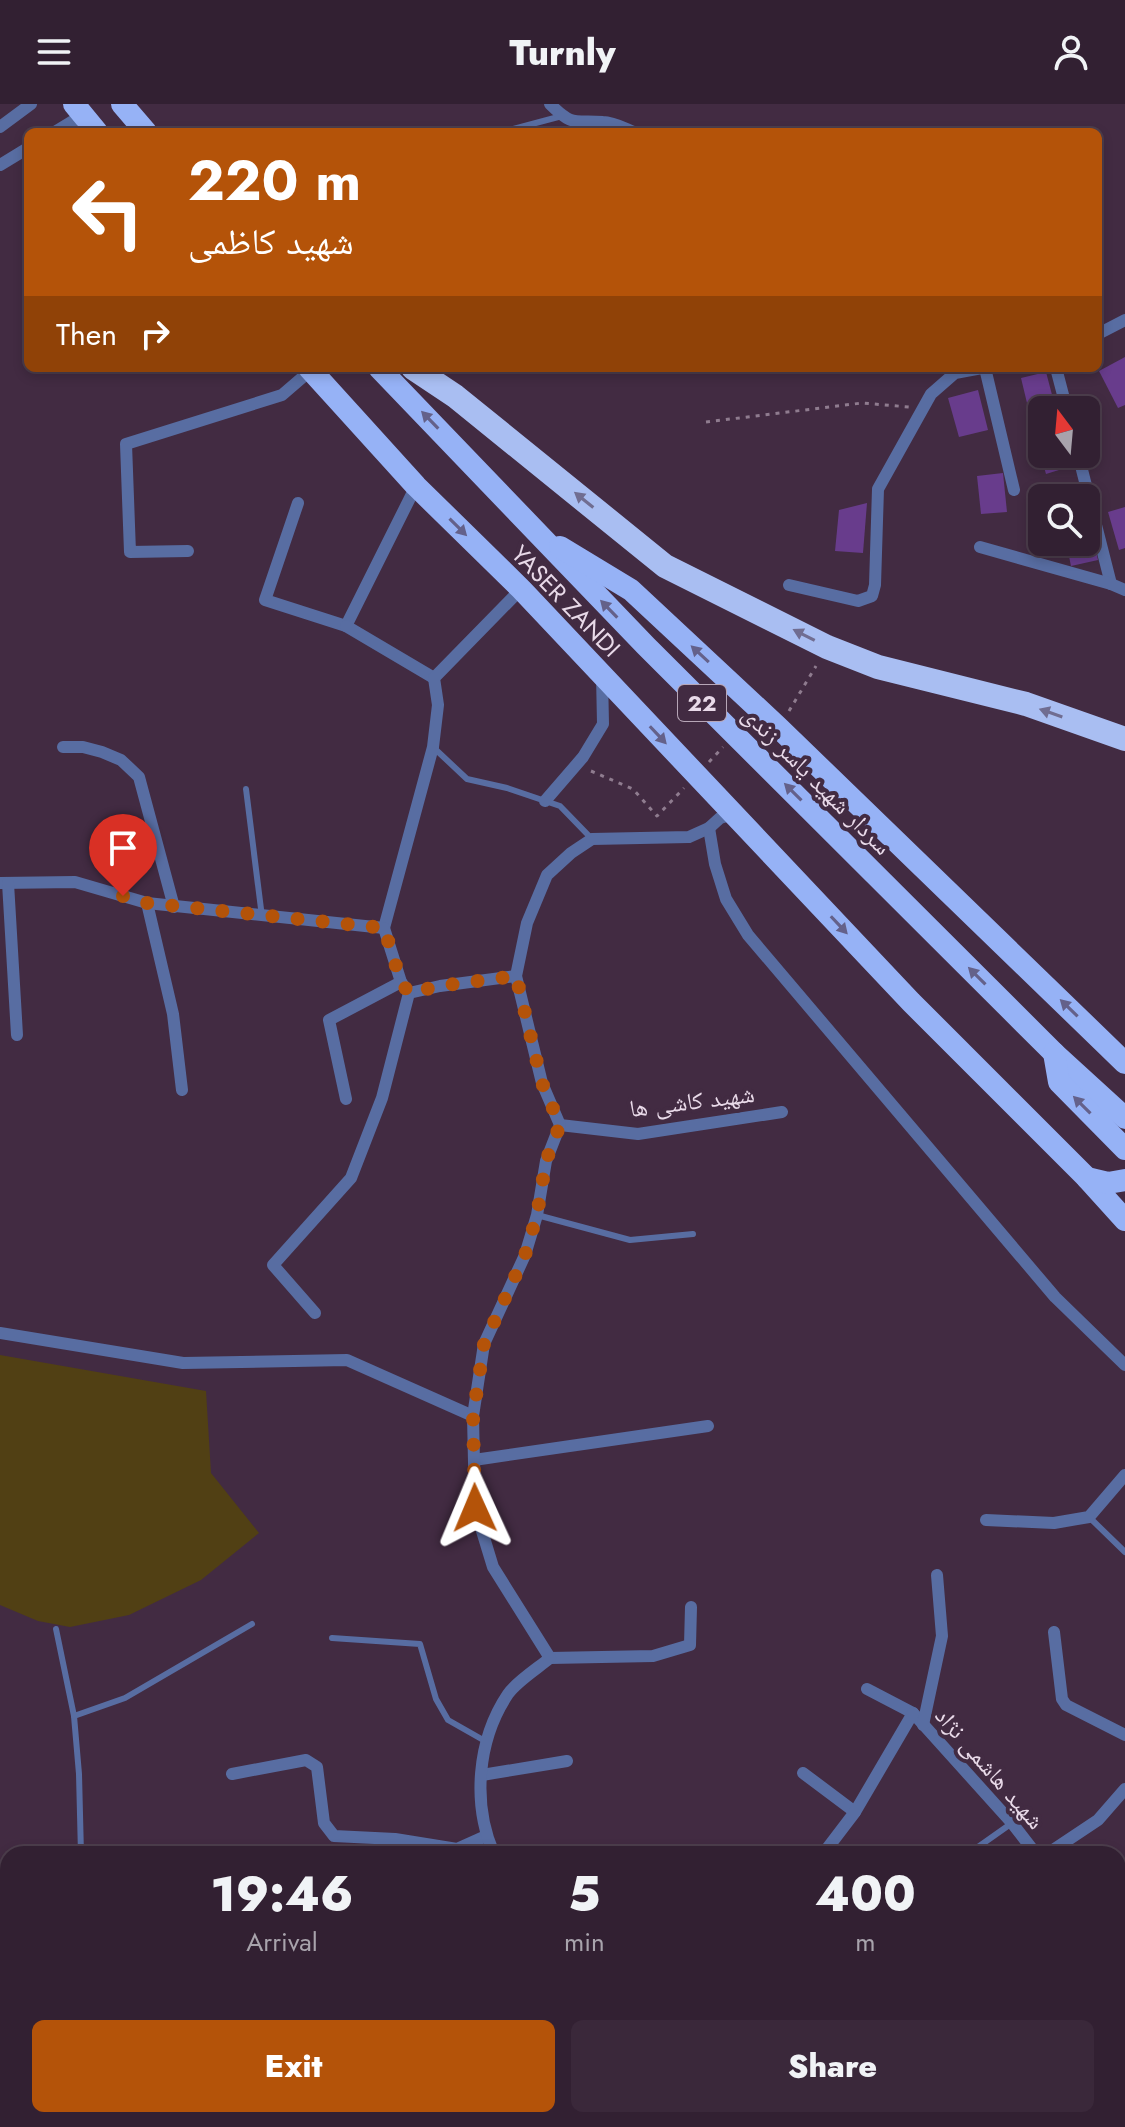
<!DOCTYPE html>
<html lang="en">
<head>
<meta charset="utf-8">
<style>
  body { margin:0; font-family:Jost,"Noto Naskh Arabic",sans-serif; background:#3a283a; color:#f1f3f6; height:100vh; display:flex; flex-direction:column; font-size:30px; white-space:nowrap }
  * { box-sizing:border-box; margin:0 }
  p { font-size:26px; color:#a8a3ac }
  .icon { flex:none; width:44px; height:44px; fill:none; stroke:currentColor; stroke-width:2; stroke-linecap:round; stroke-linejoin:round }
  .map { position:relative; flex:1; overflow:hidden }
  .sheet { position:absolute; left:0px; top:1742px; width:1126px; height:282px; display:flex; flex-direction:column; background:#322032; border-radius:24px 24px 0 0; box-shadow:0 4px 12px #0003,0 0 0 2px #4d3e4d }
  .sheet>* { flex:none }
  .guide { position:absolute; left:24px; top:24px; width:1078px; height:244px; border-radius:12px; box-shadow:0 4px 12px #0003,0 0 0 2px #4d3e4d; background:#b45309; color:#fff; overflow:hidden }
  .needle { width:52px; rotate:344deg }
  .buttons { position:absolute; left:1028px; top:292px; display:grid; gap:16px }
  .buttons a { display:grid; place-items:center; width:72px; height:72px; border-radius:12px; background:#322032; box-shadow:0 4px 12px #0003,0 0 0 2px #4d3e4d; font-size:40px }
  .pin { position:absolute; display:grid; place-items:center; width:68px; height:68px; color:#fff; margin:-82px -34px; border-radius:50% 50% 50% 0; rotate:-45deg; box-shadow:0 0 8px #0007 }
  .pin .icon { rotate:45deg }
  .me { position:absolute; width:88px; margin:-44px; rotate:359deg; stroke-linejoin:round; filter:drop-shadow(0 0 6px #0008) }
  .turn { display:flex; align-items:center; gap:28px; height:168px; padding:0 32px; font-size:36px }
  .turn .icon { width:104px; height:104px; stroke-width:2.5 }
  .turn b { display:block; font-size:56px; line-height:68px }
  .then { display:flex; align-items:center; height:76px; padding:0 32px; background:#0003; gap:16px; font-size:30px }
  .eta { display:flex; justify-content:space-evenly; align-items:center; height:136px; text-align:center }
  .eta b { font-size:48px; font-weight:800; line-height:56px }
  .button { display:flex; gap:16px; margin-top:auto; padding:16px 32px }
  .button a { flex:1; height:92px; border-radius:12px; background:#b45309; color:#fff; font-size:32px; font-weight:800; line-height:92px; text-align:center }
  .button a+a { background:#3a283a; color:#f1f3f6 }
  header { display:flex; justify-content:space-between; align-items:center; height:104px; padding:0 32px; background:#322032; font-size:36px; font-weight:800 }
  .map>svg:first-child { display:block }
  .green { fill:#514014 }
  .building { fill:#683c8c }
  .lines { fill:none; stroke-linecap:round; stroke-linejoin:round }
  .path { stroke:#8f7c8f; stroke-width:3; stroke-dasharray:4 6; stroke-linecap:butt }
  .service { stroke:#586da2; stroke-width:6 }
  .minor { stroke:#586da2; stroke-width:12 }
  .tertiary { stroke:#586da2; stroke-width:16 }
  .trunk { stroke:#96b2f6; stroke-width:22 }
  .motorway { stroke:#a9bef2; stroke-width:24 }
  .oneway { fill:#64618a }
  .oneway2 { fill:#706d91 }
  .route { stroke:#b45309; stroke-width:14; stroke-dasharray:0 25.2 }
  .labels { text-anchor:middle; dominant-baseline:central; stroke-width:8; stroke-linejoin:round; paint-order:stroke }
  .shield { fill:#422b42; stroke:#b7a6b7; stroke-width:2 }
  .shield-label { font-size:22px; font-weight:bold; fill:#e9dae9 }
  .street-label { font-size:24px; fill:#e9dae9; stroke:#422b42 }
</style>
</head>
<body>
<header><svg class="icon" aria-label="menu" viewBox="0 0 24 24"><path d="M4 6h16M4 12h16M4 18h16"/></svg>Turnly<svg class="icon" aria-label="person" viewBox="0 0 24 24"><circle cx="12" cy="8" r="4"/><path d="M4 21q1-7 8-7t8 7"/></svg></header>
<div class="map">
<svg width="1125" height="2023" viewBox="0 0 1125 2023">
  <rect width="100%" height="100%" fill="#422b42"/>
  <polygon class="green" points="0,1251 206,1287 211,1369 259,1429 201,1476 129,1511 70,1523 38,1517 0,1501"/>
  <g class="building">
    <polygon points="1125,253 1125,301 1118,304 1099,267"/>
    <polygon points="1046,268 1056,306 1042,306 1042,321 1033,324 1021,274"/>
    <polygon points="978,286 988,326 959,333 948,294"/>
    <polygon points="1042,327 1042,350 1069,350 1072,362 1046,370 1034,329"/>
    <polygon points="1003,369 1007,408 981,410 977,372"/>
    <polygon points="867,399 863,449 835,447 839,406"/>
    <polygon points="1125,403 1125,444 1119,446 1108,408"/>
    <polygon points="1091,426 1098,456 1071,462 1066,438 1086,438 1086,427"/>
  </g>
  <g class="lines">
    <g class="path">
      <polyline points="706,318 862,299 909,303"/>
      <polyline points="789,607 816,562"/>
      <polyline points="709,658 723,643"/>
      <polyline points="591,667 633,685 657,712 684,684"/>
    </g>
    <g class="service">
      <polyline points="502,28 562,12"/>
      <polyline points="434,644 467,675 507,684 560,702 592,735"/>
      <polyline points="246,685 262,813"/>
      <polyline points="537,1111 630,1136 693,1130"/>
      <polyline points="1089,1413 1125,1448"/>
      <polyline points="56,1525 74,1612 79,1670 81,1750"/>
      <polyline points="332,1534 420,1540 436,1595 448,1616 485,1637"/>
      <polyline points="74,1612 125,1594 252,1520"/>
      <polyline points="974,1750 978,1743 1012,1719"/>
    </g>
    <g class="minor">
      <path d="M550,0C573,23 574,16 603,18C613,18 624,24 634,28"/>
      <polyline points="0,23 31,0"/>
      <polyline points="55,28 83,11"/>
      <polyline points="0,61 28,44"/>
      <polyline points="1098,230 1125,216"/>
      <polyline points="985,264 1014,386"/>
      <polyline points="1056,264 1067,306"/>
      <polyline points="1078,350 1111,480"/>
      <polyline points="298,399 265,496 346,522 416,382"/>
      <polyline points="980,443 1111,480 1125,486"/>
      <polyline points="188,447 130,448 126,340 282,291 311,266"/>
      <polyline points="789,481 858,497 872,492 875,481 878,385 931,290 955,269 982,264"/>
      <polyline points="346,522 434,574"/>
      <polyline points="63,643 83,643 102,648 121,656 139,673 174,803"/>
      <polyline points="545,697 583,653 603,620 602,571"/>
      <polyline points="709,724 715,760 726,795 748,831 1055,1193 1125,1261"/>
      <polyline points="0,779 75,778 147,799 384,824 433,643 438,601 434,574 521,485"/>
      <polyline points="8,779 17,931"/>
      <polyline points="147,799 173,910 182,986"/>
      <polyline points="384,824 401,878 409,889 440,882 516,872"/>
      <polyline points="346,995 329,916 401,878"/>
      <polyline points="560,1021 638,1030 782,1008"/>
      <polyline points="315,1209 273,1161 351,1074 382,994 409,889"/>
      <polyline points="0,1229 183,1259 347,1256 473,1312"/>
      <polyline points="474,1356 708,1322"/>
      <polyline points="986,1416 1054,1419 1089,1413 1125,1371"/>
      <polyline points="1054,1528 1062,1595 1066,1601 1125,1631"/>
      <polyline points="550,1554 653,1552 690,1541 691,1503"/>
      <polyline points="867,1585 913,1609 1012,1719 1036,1750"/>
      <polyline points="923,1621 942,1532 937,1471"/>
      <polyline points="803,1669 855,1708"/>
      <polyline points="232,1670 306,1656 317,1663 324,1719 334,1732 395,1735 457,1745 486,1732"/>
      <polyline points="482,1671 567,1657"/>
      <path d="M494,1750C472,1700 477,1636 508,1590C516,1578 538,1564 550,1554L493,1463L475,1404L473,1312L484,1240L525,1151L537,1111L546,1057L560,1021L542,979L516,872L527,819L547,771L571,749L592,735L689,733L709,724L720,714L733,710"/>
      <polyline points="823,1750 855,1708 913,1609"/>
      <polyline points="1047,1750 1098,1716 1125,1685"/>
      <polyline points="1118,1792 1125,1788"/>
      <polyline points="1118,1871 1125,1876"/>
      <polyline points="0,1943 8,1940"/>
      <polyline points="742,2016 743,2023"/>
      <polyline points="977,2016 977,2023"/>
      <polyline points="49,2023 61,2016"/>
      <polyline points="374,2023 374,2016"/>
    </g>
    <g class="tertiary">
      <polyline points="1118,1959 1125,1959"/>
      <polyline points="277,2023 290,2016"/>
    </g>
    <g class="trunk">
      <polyline points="74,0 97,28"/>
      <polyline points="122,0 146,28"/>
      <polyline points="309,264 416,382 521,485 911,898 1087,1074 1125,1116"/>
      <polyline points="379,264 646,542 1054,949 1125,1014"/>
      <polyline points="560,443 631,486 778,623 1125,959"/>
      <polyline points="1054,949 1059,978 1125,1045"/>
      <polyline points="1087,1074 1108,1079 1125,1076"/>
    </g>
    <polyline class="motorway" points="413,264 455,292 665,462 827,543 878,563 1026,600 1125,635"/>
  </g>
  <defs><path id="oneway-solid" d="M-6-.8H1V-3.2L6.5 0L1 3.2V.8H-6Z" transform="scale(2)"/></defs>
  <g class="oneway">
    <use href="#oneway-solid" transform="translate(430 316) rotate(-134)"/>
    <use href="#oneway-solid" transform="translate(458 423) rotate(45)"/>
    <use href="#oneway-solid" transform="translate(609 505) rotate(-134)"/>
    <use href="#oneway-solid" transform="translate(700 550) rotate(-137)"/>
    <use href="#oneway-solid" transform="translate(658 631) rotate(47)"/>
    <use href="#oneway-solid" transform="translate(793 688) rotate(-135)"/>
    <use href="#oneway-solid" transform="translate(839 821) rotate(47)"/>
    <use href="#oneway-solid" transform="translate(977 872) rotate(-135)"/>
    <use href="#oneway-solid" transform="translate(1069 904) rotate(-136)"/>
    <use href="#oneway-solid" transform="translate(1082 1001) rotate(-135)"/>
  </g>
  <g class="oneway2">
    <use href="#oneway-solid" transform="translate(584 396) rotate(-141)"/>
    <use href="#oneway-solid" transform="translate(804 531) rotate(-153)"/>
    <use href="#oneway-solid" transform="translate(1051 609) rotate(-161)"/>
  </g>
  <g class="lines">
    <polyline class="route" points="123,792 147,799 384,824 401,878 409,889 440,882 516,872 542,979 560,1021 546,1057 537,1111 525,1151 484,1240 473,1312 475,1404"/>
  </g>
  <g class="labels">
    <rect class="shield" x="678" y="581" width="48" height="36" rx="6"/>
    <g class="shield-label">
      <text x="702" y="599">22</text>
    </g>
    <g class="street-label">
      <text transform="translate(566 497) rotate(46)">YASER ZANDI</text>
      <text transform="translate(817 676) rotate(45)">سردار شهید یاسر زندی</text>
      <text transform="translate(692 997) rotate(-7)">شهید کاشی ها</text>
      <text transform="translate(990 1664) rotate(49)">شهید هاشمی نژاد</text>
    </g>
  </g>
</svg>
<div class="buttons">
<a><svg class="needle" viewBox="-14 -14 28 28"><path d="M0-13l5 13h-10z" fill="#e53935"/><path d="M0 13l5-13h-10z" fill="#a8a3ac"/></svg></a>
<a><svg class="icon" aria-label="search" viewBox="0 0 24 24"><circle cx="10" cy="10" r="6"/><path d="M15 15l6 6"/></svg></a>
</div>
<div class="pin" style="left:123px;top:792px;background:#d93025"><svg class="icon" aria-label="arrive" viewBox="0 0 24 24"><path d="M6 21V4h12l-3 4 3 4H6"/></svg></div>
<svg class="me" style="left:475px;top:1404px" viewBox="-20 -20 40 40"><path d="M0-17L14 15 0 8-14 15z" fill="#b45309" stroke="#fff" stroke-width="4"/></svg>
<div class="guide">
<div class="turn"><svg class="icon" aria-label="left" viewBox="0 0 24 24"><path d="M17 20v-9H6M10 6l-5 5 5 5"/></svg><div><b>220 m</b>شهید کاظمی</div></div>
<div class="then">Then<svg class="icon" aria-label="right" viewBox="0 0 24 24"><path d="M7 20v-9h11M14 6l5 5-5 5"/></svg></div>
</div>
<section class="sheet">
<div class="eta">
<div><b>19:46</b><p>Arrival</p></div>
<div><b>5</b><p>min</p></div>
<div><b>400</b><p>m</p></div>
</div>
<div class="button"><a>Exit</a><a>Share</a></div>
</section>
</div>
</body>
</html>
